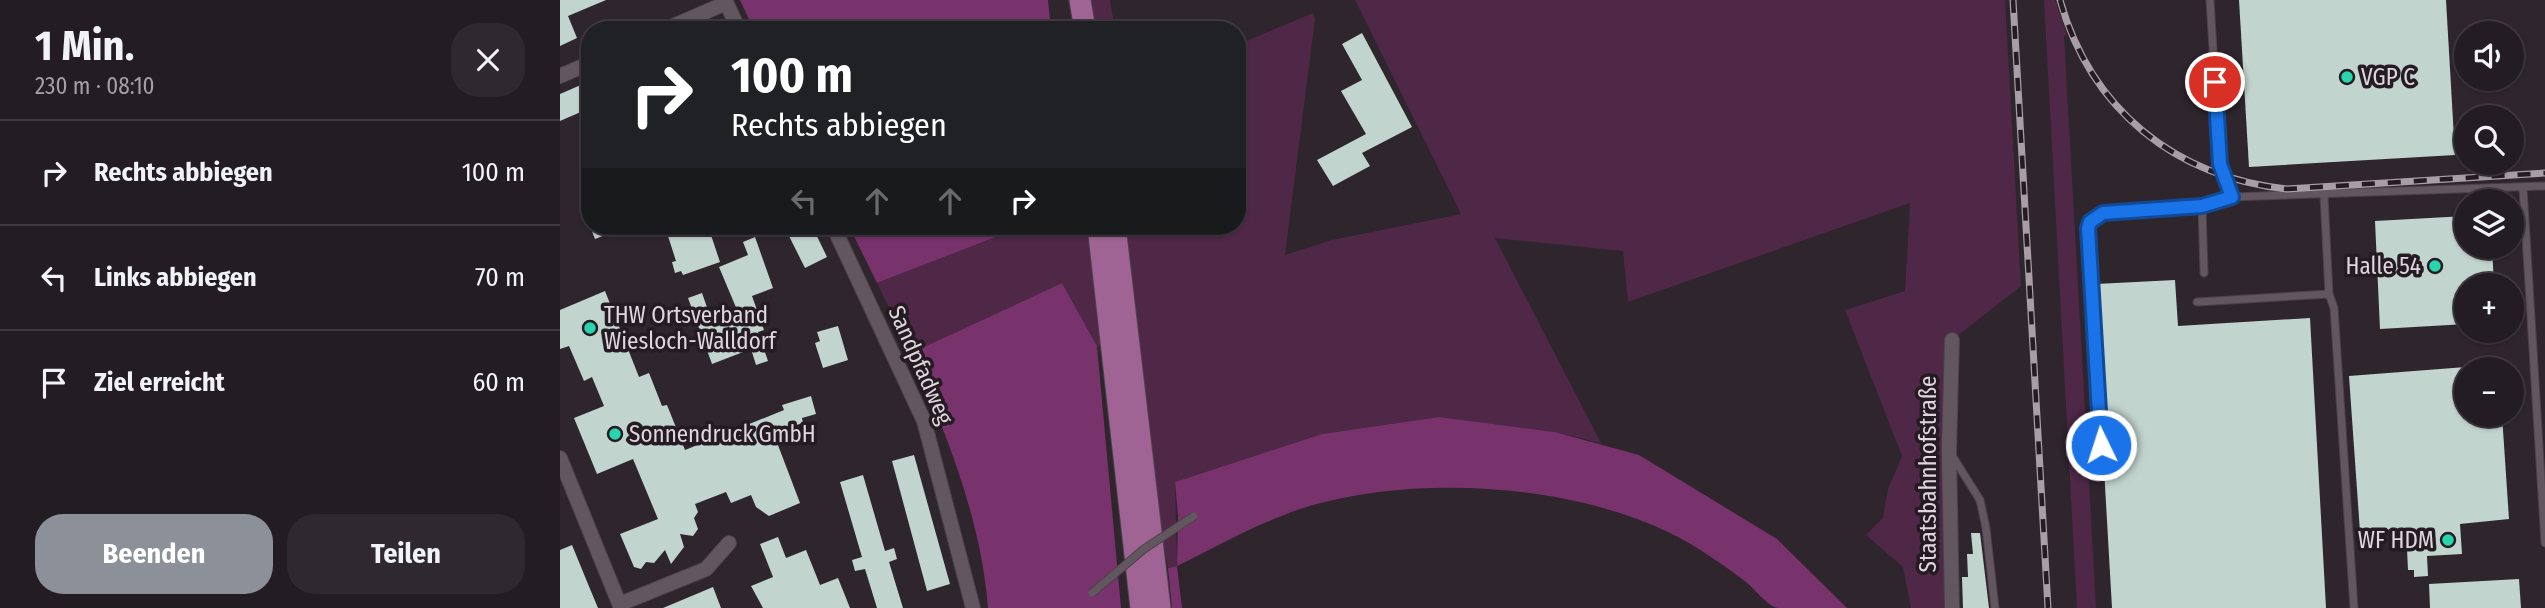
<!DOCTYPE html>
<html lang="de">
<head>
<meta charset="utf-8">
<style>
  body { margin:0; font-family:"Fira Sans Condensed",sans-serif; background:#2f292f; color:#f1f3f6; height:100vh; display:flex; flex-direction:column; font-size:26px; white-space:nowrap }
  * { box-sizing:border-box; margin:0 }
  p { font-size:23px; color:#a3a1a5 }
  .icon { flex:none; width:38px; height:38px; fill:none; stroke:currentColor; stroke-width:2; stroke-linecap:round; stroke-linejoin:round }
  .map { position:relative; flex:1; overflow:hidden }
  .panel { display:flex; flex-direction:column; background:#231c22; width:560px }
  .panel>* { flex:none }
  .top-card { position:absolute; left:21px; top:21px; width:665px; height:214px; border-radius:28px; box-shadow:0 2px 5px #0004,0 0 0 2px #403a40; background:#202124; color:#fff; overflow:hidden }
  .fabs { position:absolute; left:1894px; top:21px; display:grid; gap:14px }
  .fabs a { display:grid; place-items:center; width:70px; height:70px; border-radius:50%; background:#231c22; box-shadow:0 2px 5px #0004,0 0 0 2px #403a40; font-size:35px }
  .pin { position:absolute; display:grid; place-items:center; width:60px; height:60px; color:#fff; margin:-30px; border:4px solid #fff; border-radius:50%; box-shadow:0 2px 7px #0007 }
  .me { position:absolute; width:77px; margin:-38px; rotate:356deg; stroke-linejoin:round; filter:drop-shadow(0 0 5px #0008) }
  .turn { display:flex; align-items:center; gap:24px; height:147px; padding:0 35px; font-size:32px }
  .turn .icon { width:91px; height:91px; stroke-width:2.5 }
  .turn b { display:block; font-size:49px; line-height:60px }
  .lanes { display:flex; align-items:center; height:66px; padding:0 35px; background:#0003; justify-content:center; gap:35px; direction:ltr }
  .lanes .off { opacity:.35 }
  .round { display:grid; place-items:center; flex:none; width:74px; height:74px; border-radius:28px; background:#2f292f }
  .head { display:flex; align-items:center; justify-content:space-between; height:119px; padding:0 35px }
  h1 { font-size:42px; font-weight:700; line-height:52px }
  .primary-button { display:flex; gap:14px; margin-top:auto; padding:14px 35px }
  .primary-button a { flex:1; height:80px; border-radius:28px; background:#8c9099; color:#fff; font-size:28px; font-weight:700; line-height:80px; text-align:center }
  .primary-button a+a { background:#2f292f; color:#f1f3f6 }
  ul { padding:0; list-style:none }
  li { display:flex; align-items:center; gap:21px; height:105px; padding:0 35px; border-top:2px solid #403a40 }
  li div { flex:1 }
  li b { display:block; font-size:26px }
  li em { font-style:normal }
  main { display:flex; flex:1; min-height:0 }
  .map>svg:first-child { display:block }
  .green { fill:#4f2747 }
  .forest { fill:#78326c }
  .building { fill:#c1d4cd }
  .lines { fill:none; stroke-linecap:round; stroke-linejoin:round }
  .service-casing { stroke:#4b4249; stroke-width:9 }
  .minor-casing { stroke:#4b4249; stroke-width:16 }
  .primary-casing { stroke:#4b4249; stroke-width:23 }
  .service { stroke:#62565f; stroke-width:7 }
  .minor { stroke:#62565f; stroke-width:14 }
  .primary { stroke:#a06494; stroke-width:21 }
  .rail-casing { stroke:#a79fa5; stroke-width:7 }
  .rail { stroke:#251b23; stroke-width:4.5; stroke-dasharray:13; stroke-linecap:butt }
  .service-bridge-casing { stroke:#4b4249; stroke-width:9; stroke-linecap:butt }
  .service-bridge { stroke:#62565f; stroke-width:7 }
  .route-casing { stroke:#114b97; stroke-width:18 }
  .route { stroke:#1a73e8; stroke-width:12 }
  .poi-dot { fill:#28d5ad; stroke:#251b23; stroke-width:2.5 }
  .labels { text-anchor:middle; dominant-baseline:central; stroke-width:7; stroke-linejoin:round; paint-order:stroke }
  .poi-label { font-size:23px; fill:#dfd7dd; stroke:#251b23; text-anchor:start }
  .street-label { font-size:23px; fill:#dfd7dd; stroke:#251b23 }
</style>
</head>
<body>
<main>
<section class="panel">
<div class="head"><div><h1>1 Min.</h1><p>230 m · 08:10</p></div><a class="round"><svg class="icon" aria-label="close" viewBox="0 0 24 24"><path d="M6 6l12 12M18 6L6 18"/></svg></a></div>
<ul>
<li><svg class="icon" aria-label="right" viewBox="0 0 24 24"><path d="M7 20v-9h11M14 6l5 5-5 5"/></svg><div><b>Rechts abbiegen</b></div><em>100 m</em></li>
<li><svg class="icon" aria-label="left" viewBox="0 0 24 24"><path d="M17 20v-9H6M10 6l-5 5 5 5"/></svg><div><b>Links abbiegen</b></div><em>70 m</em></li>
<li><svg class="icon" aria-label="arrive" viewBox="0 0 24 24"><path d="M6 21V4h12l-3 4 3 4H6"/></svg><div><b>Ziel erreicht</b></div><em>60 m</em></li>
</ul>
<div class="primary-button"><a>Beenden</a><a>Teilen</a></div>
</section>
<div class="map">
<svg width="1985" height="608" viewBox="0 0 1985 608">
  <rect width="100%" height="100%" fill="#2f252d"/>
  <g class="green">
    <polygon points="529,0 550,0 555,30 534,30"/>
    <polygon points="795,0 1445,0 1461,286 1396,337 1390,608 1351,608 1343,567 1306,535 1323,518 1328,489 1342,456 1285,310 1345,291 1350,203 1068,302 1063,251 935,238 1041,443 995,432 879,417 762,434 615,482 617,566 608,568 599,521 563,226 677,226 677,45 753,13 755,19 725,255 772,240 901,214"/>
    <polygon points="1484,0 1495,0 1507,35 1504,36 1536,608 1517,608"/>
    <polygon points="464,226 530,226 545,351 537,346 502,283 351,353 317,283"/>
  </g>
  <g class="forest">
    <polygon points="180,0 488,0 491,30 194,30"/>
    <polygon points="289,226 464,226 317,283"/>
    <path d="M502,283L537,346L561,608H428C421,519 387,435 351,353Z"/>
    <path d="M879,417L995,432L1079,455L1217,539L1287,608C1266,608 1239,608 1218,608C1207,606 1195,589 1186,582C1162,564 1137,546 1110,533C1009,484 861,475 753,505C705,519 661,544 617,566L622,608H612L608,568L617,566L618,516L615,482L762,434Z"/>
  </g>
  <g class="building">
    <polygon points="0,0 46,0 8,16 17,38 0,46"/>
    <polygon points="1679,0 1886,0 1895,155 1689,167"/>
    <polygon points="802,33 852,127 802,153 810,166 773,186 757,160 806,134 781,91 802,80 782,44"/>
    <polygon points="30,81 30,108 0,121 0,94"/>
    <polygon points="1906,216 1906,247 1932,247 1934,285 1906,285 1906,324 1820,329 1815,221"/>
    <polygon points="30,226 68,226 35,239"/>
    <polygon points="109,226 148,226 160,262 123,275 121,271 115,273 112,262 116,261 108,236 112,234"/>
    <polygon points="224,226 252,226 267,257 245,268"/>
    <polygon points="195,237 213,288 192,296 204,330 198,332 208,361 196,365 191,349 152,364 128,298 142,293 154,327 180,317 159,267 188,255 183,242"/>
    <polygon points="1615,280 1618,326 1750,318 1766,608 1552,608 1543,451 1547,445 1536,284"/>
    <polygon points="45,291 79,377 89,373 102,406 107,405 125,450 224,410 222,405 251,396 256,414 242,418 243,423 213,432 240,503 209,516 196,507 191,495 171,503 166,492 135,504 138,512 134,518 138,529 133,536 120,534 124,547 111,564 105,550 94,563 86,562 81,569 74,567 60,534 98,519 73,459 37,474 14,418 44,406 32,377 24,381 9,346 0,349 0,310"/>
    <polygon points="278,326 288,360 263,368 255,343 260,341 257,332"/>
    <polygon points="1906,367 1906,415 1942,415 1949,519 1900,524 1902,554 1867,556 1868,576 1854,577 1854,570 1848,570 1846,528 1800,532 1789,376"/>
    <polygon points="354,455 390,584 367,591 332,461"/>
    <polygon points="303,475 325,551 334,548 337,559 329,562 343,608 317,608 305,569 295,571 292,560 302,557 280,482"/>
    <polygon points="1411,533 1420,533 1429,608 1403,608 1402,577 1408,577 1407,554 1413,554"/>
    <polygon points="218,537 226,558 246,550 260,585 278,578 290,608 203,608 191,586 213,577 200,544"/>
    <polygon points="12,545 28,584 38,608 0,608 0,550"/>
    <polygon points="1959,579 1961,608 1870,608 1869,584"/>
    <polygon points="153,587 161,608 103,608"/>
  </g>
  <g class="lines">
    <defs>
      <g id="service">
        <polyline points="1650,0 1660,164 1672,197"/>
        <polyline points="1963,188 1985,543"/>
        <polyline points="1642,206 1644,273"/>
        <polyline points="1769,294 1774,308 1794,608"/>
        <polyline points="1637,302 1769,294 1764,196"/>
        <polyline points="1541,445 1527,238 1530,222 1543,213 1642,206 1672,197 1985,186"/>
        <polyline points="1391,454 1420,500 1426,528 1435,608"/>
      </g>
      <g id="minor">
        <polyline points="165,0 179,30"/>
        <polyline points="104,30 166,3"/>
        <polyline points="0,76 30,63"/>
        <polyline points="273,226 364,421 413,608"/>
        <polyline points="1392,340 1389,451 1392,608"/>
        <polyline points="0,458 61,608"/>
        <polyline points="60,604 146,569 169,543"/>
      </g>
      <g id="primary">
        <polyline points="520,0 525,30"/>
        <polyline points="538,226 581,608"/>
        <polyline points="555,226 600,608"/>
      </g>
    </defs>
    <use href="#service" class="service-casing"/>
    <use href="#minor" class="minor-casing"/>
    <use href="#primary" class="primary-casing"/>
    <use href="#service" class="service"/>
    <use href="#minor" class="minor"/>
    <use href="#primary" class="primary"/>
    <defs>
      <g id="rail">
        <polyline points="1453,0 1488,608"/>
        <path d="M1500,0C1531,110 1615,177 1727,189L1985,173"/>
      </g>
    </defs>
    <use href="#rail" class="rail-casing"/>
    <use href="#rail" class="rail"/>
    <defs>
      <polyline id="service-bridge" points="532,593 584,549 634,516"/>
    </defs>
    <use href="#service-bridge" class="service-bridge-casing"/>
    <use href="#service-bridge" class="service-bridge"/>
  </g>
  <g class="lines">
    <defs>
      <polyline id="route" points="1541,445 1528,228 1530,222 1543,213 1642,206 1672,197 1660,164 1655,82"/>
    </defs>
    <use href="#route" class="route-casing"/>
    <use href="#route" class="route"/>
  </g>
  <g class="poi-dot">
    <circle cx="1787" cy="77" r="7"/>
    <circle cx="1875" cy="266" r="7"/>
    <circle cx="30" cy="328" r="7"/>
    <circle cx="55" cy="434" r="7"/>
    <circle cx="1888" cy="540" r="7"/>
  </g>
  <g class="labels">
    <g class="poi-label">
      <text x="1801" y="77">VGP C</text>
      <text x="1861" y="266" text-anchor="end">Halle 54</text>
      <text x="44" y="315">THW Ortsverband<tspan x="44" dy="26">Wiesloch-Walldorf</tspan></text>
      <text x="69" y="434">Sonnendruck GmbH</text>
      <text x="1874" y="540" text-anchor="end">WF HDM</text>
    </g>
    <g class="street-label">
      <text transform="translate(361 365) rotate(66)">Sandpfadweg</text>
      <text transform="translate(1368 474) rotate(-90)">Staatsbahnhofstraße</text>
    </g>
  </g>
</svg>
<div class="fabs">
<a><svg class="icon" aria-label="sound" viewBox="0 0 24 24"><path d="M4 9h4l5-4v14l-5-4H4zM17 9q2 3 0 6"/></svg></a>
<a><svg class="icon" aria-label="search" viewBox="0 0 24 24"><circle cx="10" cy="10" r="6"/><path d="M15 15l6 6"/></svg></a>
<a><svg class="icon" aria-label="layers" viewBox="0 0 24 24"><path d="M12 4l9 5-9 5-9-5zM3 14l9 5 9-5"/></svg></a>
<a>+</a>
<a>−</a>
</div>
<div class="pin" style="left:1655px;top:82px;background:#d93025"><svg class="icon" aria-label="arrive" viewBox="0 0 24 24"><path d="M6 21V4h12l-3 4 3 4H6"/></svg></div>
<svg class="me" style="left:1541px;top:445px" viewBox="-20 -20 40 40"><circle r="17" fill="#1a73e8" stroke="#fff" stroke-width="3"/><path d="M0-11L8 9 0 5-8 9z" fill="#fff"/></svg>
<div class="top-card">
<div class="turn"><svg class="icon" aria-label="right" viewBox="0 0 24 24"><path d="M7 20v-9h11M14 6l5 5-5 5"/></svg><div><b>100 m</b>Rechts abbiegen</div></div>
<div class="lanes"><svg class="icon off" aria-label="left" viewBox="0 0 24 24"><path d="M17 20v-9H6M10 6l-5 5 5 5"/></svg><svg class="icon off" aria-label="ahead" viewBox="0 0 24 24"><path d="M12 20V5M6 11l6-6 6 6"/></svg><svg class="icon off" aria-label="ahead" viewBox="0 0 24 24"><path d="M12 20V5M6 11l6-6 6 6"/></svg><svg class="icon" aria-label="right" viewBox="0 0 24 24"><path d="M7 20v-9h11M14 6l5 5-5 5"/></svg></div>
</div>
</div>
</main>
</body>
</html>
